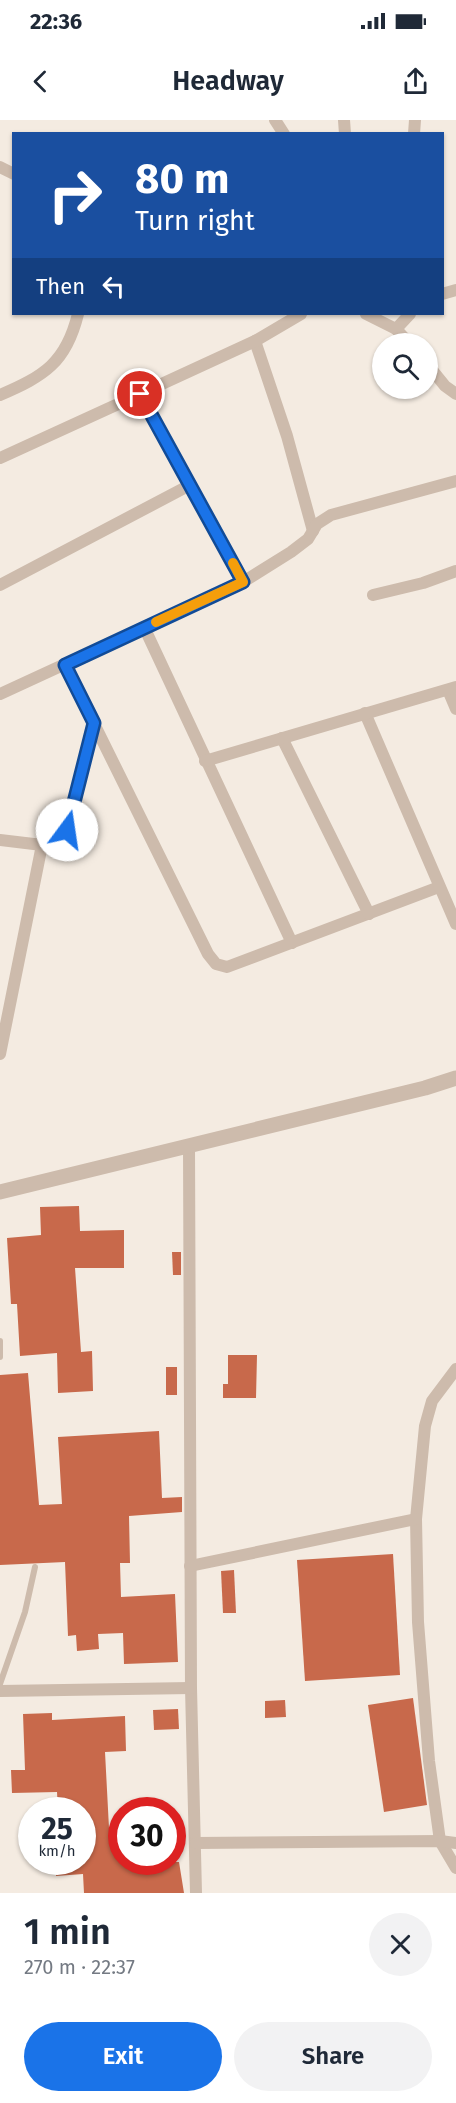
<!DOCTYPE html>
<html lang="en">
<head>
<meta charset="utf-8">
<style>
  body { margin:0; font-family:"Fira Sans",sans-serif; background:#f2f2f3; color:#1f2937; height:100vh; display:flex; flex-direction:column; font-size:22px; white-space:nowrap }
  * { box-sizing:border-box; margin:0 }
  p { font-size:20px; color:#747a83 }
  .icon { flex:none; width:33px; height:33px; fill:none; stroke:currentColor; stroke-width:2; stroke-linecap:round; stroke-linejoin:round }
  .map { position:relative; height:1773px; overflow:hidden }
  .drawer { display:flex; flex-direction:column; background:#fff; flex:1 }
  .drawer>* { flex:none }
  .top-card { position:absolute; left:12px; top:12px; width:432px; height:183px; border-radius:0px; box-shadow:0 2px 4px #0004; background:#1a4fa0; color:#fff; overflow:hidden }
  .controls { position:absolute; left:372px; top:213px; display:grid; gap:12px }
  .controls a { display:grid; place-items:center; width:66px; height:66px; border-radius:50%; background:#fff; box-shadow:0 2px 4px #0004; font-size:30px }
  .speed { position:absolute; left:18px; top:1677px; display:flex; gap:12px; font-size:30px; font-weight:700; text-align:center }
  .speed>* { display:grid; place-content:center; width:78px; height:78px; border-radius:50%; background:#fff; box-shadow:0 2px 4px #0004; line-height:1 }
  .speed small { font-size:15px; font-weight:400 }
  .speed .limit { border:9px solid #d22; background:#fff; color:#111 }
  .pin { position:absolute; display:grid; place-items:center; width:51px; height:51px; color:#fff; margin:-26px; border:3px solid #fff; border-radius:50%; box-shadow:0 2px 6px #0007 }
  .me { position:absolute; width:66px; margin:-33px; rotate:14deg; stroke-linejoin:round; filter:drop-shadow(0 0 4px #0008) }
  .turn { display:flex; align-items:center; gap:21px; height:126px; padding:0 24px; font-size:27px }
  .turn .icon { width:78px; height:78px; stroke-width:2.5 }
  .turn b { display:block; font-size:42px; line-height:51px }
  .then { display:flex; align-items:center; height:57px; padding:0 24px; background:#0003; gap:12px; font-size:22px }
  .round { display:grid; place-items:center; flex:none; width:63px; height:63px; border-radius:32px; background:#f2f2f3 }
  .head { display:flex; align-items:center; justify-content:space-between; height:102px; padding:0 24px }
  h1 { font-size:36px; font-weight:600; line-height:45px }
  .button { display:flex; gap:12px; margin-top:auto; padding:12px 24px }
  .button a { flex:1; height:69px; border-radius:36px; background:#1a73e8; color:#fff; font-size:24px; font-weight:600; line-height:69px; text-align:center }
  .button a+a { background:#f2f2f3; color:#1f2937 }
  .status { display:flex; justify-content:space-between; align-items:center; height:42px; padding:0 30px; background:#fff; direction:ltr }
  .status svg { height:16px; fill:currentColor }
  header { display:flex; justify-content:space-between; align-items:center; height:78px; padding:0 24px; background:#fff; font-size:27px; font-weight:600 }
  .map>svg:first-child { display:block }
  .building { fill:#c8694b }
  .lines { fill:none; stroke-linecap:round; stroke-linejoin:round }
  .service { stroke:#cdbbac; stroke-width:6 }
  .minor { stroke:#cdbbac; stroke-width:12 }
  .tertiary { stroke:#cdbbac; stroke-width:15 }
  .route-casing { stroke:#114b97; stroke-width:15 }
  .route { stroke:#1a73e8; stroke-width:10 }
  .slow { stroke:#f59e0b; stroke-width:10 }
</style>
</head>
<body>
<div class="status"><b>22:36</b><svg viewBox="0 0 49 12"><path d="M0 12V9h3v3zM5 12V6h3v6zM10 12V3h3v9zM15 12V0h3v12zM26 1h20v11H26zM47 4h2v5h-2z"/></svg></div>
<header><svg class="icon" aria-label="back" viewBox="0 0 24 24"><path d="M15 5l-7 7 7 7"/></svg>Headway<svg class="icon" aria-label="share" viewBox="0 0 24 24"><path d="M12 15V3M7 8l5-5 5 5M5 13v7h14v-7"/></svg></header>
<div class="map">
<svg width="456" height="1773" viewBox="0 0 456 1773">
  <rect width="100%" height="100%" fill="#f4ebe1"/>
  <g class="building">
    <polygon points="79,1086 80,1111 124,1110 124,1148 75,1148 81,1232 92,1231 93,1271 58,1273 57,1233 20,1236 17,1184 11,1184 7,1118 41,1115 40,1087"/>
    <polygon points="172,1132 181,1132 181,1155 173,1155"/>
    <polygon points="228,1235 257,1235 256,1278 223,1278 223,1264 228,1264"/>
    <rect x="166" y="1247" width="11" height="28"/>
    <polygon points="28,1253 39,1385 62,1384 58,1317 159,1311 162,1378 182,1377 182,1392 129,1396 130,1443 120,1443 121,1477 175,1474 178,1542 124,1544 123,1513 98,1514 99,1529 77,1531 76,1515 68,1516 65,1442 0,1445 0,1255"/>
    <polygon points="393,1434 400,1555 305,1561 297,1440"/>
    <polygon points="234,1450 236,1493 223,1493 221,1451"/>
    <polygon points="413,1578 427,1685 384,1692 368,1585"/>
    <polygon points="285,1580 286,1597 265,1598 265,1581"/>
    <polygon points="178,1589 179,1609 154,1610 153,1590"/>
    <polygon points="52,1593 52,1600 125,1596 126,1631 105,1632 109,1708 122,1707 122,1742 179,1742 184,1773 84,1773 83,1754 56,1756 56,1742 82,1742 82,1690 58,1690 57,1672 12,1673 11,1650 25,1650 23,1594"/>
  </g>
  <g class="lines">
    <g class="service">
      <polyline points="0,1221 0,1237"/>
      <polyline points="0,1564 25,1492 35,1447"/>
    </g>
    <g class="minor">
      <polyline points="275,0 284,14"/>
      <polyline points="344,0 345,14"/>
      <polyline points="414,14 415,0"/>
      <polyline points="0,47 14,54"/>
      <polyline points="442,174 456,170"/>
      <polyline points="366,194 396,209 410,224"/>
      <polyline points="396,209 410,194"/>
      <polyline points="255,221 287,316 313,411"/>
      <polyline points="428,245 445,266 456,274"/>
      <path d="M0,275C44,256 66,243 78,194"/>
      <polyline points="0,338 140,274"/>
      <polyline points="243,462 140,274 255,221 301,194"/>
      <polyline points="0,465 190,365"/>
      <polyline points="373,475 423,463 456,451"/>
      <polyline points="144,507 292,823"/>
      <polyline points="65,545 208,834 216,844 227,847 439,767"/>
      <polyline points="448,570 456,589"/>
      <polyline points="0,574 243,462 291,432 308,419 317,404 331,395 456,361"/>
      <polyline points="365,593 456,804"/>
      <polyline points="282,618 369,794"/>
      <polyline points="205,641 456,567"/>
      <polyline points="0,720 42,725 58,722 67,710 94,603"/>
      <polyline points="0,934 42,725"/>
      <polyline points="189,1026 191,1568 196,1773"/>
      <polyline points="456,1249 432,1281 425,1306 416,1399 418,1502 429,1641 440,1721 456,1748"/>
      <polyline points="190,1446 416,1399"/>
      <polyline points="0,1571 191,1568"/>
      <polyline points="196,1723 440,1721 456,1723"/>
    </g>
    <polyline class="tertiary" points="0,1072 425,968 456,958"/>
  </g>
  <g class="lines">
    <defs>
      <polyline id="route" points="67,710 94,603 65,545 243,462 140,274"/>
    </defs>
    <use href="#route" class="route-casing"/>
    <use href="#route" class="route"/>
    <polyline class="slow" points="156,502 243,462 233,443"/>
  </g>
</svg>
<div class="controls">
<a><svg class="icon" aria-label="search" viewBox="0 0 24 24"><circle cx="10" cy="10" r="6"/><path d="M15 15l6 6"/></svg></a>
</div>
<div class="speed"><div>25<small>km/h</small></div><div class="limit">30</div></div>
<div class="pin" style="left:140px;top:274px;background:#d93025"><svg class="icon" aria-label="arrive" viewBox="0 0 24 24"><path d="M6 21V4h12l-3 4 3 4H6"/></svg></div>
<svg class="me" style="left:67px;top:710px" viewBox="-20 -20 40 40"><circle r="19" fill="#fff"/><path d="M0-13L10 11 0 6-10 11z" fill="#1a73e8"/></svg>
<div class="top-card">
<div class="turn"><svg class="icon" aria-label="right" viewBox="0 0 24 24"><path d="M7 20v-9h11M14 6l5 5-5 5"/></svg><div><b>80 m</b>Turn right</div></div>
<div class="then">Then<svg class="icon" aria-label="left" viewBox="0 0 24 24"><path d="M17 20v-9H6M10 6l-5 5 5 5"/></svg></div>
</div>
</div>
<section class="drawer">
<div class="head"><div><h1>1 min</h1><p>270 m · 22:37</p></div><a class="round"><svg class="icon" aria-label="close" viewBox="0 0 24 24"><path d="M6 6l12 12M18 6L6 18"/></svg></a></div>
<div class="button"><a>Exit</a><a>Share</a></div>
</section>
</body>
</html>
